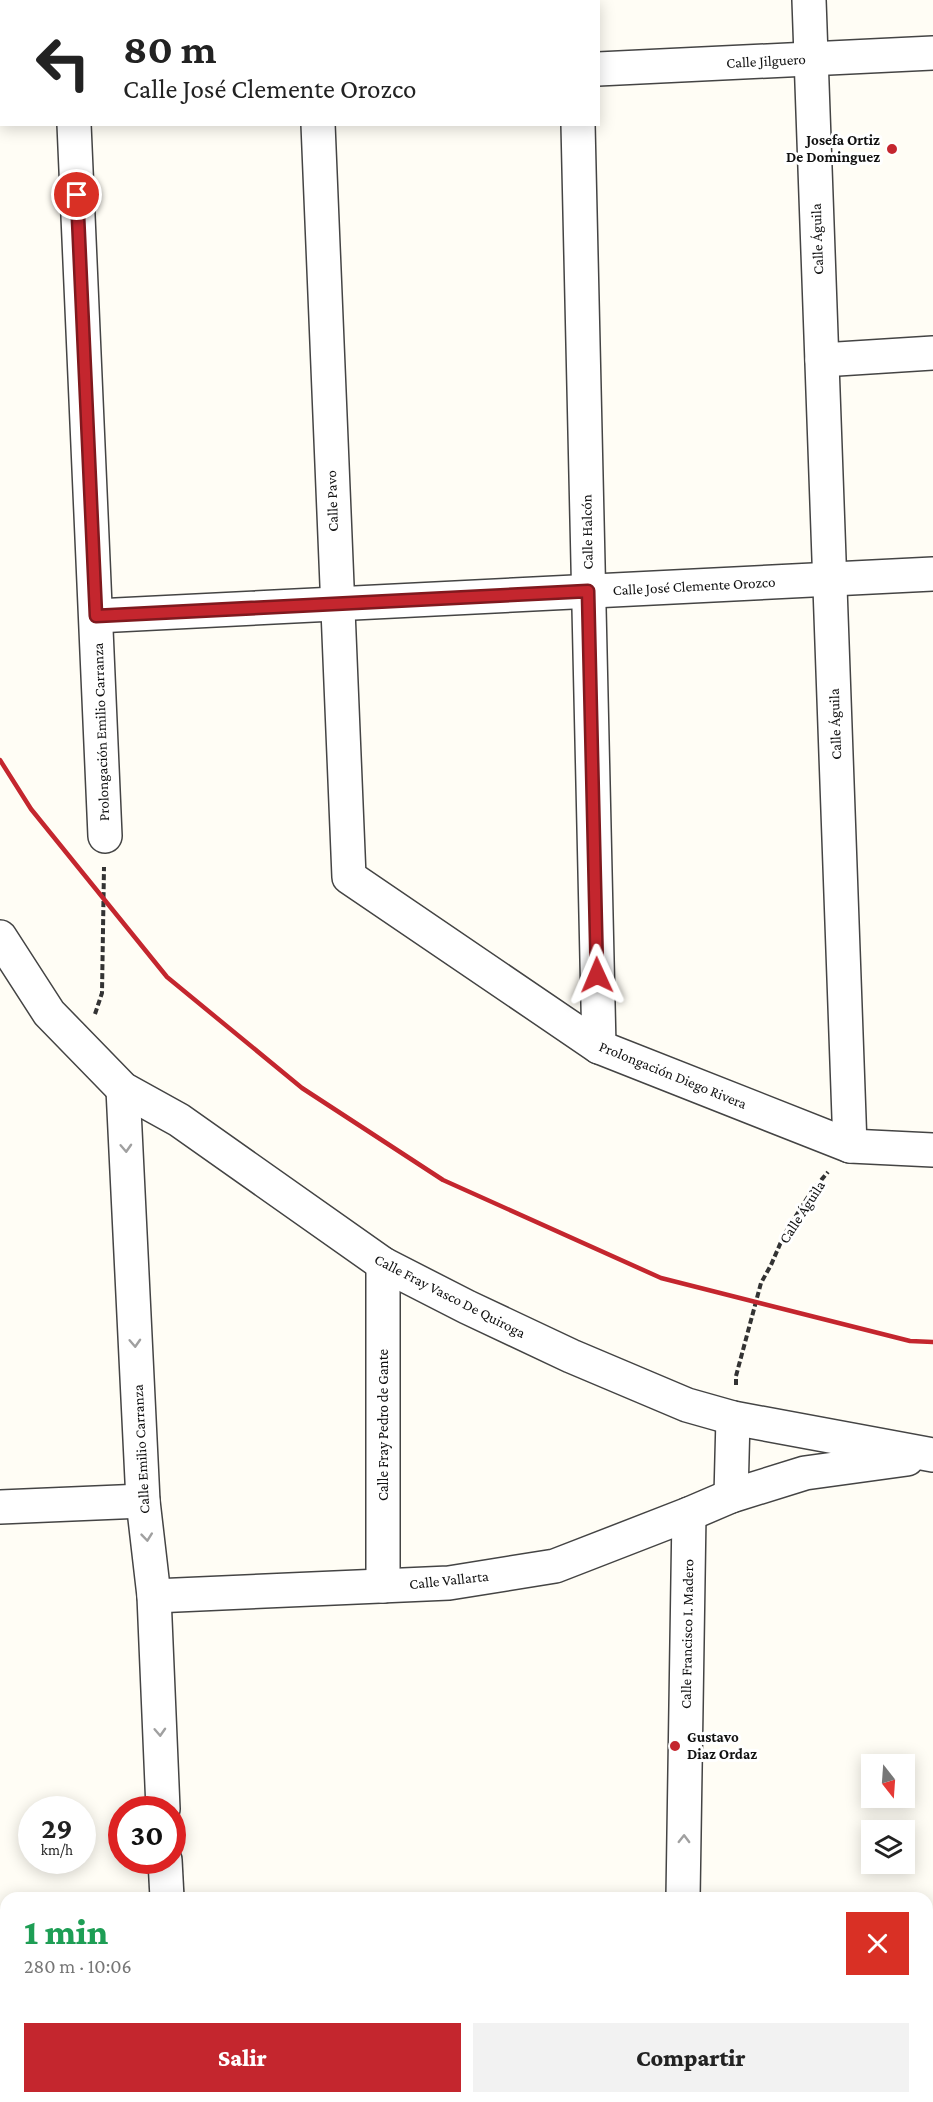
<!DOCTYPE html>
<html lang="es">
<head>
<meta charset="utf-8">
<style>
  body { margin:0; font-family:"Crimson Pro",serif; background:#f2f2f2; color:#222; height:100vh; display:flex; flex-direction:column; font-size:22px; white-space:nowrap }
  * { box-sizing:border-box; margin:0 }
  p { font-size:20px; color:#767676 }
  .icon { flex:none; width:33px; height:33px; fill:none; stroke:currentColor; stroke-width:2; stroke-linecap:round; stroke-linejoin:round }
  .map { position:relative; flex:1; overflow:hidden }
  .side { position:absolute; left:0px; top:1892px; width:933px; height:212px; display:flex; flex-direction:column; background:#fff; border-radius:18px 18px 0 0; box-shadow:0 3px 15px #0003 }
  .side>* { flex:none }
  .banner { position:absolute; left:0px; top:0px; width:600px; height:126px; box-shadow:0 3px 15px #0003; background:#fff; color:#222; overflow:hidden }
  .needle { width:39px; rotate:163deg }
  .buttons { position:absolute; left:861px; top:1754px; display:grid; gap:12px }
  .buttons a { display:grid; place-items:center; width:54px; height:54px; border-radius:0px; background:#fff; box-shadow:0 3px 15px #0003; font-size:30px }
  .speed { position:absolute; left:18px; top:1796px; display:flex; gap:12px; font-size:30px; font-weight:700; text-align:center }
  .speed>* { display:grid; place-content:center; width:78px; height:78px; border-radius:50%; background:#fff; box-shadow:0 3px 15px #0003; line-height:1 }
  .speed small { font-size:15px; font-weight:400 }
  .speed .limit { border:9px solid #d22; background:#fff; color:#111 }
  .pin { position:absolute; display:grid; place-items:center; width:51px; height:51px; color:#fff; margin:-26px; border:3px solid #fff; border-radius:50%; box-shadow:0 2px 6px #0007 }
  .me { position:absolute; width:66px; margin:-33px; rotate:359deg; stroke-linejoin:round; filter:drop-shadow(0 0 4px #0008) }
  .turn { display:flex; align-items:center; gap:21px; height:126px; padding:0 24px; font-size:27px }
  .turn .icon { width:78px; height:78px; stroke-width:2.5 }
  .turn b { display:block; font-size:42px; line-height:51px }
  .round { display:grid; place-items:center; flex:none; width:63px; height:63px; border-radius:0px; background:#f2f2f2 }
  .overview { display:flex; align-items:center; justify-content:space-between; height:102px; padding:0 24px }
  h1 { font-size:36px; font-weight:800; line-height:45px; color:#1e9e55 }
  .button { display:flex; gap:12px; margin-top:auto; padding:12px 24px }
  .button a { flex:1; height:69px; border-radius:0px; background:#c4262e; color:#fff; font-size:24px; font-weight:800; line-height:69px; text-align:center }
  .button a+a { background:#f2f2f2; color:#222 }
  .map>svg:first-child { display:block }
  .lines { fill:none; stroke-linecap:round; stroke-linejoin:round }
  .minor-casing { stroke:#444; stroke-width:36 }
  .path { stroke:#333; stroke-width:4; stroke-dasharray:6 3; stroke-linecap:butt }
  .minor { stroke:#fff; stroke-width:33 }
  .rail { stroke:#c4262e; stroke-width:4.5 }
  .oneway { stroke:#a0a0a0 }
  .route-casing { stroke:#7f191e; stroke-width:15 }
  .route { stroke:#c4262e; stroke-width:10 }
  .poi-dot { fill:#c4262e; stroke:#fff; stroke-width:2 }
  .labels { text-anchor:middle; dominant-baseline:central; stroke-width:6; stroke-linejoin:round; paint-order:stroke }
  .street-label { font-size:15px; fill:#111; stroke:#fff }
  .poi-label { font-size:15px; font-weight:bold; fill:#111; stroke:#fff; text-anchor:end }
</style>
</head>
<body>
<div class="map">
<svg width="933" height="2102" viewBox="0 0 933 2102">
  <rect width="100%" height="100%" fill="#fffdf5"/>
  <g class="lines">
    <defs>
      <g id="minor">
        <polyline points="68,0 68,2"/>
        <polyline points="575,0 575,2"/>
        <polyline points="809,0 850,1146"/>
        <polyline points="320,2 320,0"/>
        <polyline points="598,69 933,53"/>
        <polyline points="0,77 2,77"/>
        <polyline points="74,124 105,836"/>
        <polyline points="318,124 349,877 599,1047 850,1146 933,1150"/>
        <polyline points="578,124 599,1047"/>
        <polyline points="822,360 933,353"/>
        <polyline points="96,616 933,574"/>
        <polyline points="0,937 49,1013 123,1089 179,1120 383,1264 467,1307 571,1356 687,1405 733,1418 933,1455"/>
        <polyline points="123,1089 143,1501 154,1596 163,1809"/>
        <polyline points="731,1496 733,1418"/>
        <polyline points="0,1507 143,1501"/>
        <polyline points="383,1586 383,1264"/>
        <polyline points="154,1596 449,1583 555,1566 689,1514 731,1496 805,1473 907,1459"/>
        <polyline points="165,1860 167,1898"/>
        <polyline points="683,1898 689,1514"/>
        <polyline points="927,1943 933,1942"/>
        <polyline points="176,2097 176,2102"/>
        <polyline points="680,2102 680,2097"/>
      </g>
    </defs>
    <use href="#minor" class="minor-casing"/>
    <g class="path">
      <polyline points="95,1014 102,993 104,867"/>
      <polyline points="736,1385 736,1376 761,1283 771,1265 784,1235 811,1192 828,1172"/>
    </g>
    <use href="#minor" class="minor"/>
    <polyline class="rail" points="0,760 31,809 167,977 302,1088 443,1180 661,1278 910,1341 933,1342"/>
  </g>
  <defs><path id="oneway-chevron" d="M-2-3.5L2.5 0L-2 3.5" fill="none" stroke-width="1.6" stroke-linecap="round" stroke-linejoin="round" transform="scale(1.5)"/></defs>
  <g class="oneway">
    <use href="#oneway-chevron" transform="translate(126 1148) rotate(87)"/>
    <use href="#oneway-chevron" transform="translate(135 1343) rotate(87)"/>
    <use href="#oneway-chevron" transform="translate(147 1537) rotate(84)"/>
    <use href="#oneway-chevron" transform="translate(160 1732) rotate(87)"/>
    <use href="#oneway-chevron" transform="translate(684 1839) rotate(-89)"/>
  </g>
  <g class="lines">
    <defs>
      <polyline id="route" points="77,195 96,616 588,591 597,975"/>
    </defs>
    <use href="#route" class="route-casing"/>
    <use href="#route" class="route"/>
  </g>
  <g class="poi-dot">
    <circle cx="892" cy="149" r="6"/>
    <circle cx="675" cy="1746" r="6"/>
  </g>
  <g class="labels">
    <g class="street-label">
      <text transform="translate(766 61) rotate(-3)">Calle Jilguero</text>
      <text transform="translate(817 239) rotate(-92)">Calle Águila</text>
      <text transform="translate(332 501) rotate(-92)">Calle Pavo</text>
      <text transform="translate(587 532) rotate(-91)">Calle Halcón</text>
      <text transform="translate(694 586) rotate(-3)">Calle José Clemente Orozco</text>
      <text transform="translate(835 724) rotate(-92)">Calle Águila</text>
      <text transform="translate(101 732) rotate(-92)">Prolongación Emilio Carranza</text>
      <text transform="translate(673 1075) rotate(22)">Prolongación Diego Rivera</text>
      <text transform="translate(802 1212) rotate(-57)">Calle Águila</text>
      <text transform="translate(450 1296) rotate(27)">Calle Fray Vasco De Quiroga</text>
      <text transform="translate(383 1425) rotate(-90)">Calle Fray Pedro de Gante</text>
      <text transform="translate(141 1449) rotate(-93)">Calle Emilio Carranza</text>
      <text transform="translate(449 1580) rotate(-6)">Calle Vallarta</text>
      <text transform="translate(687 1634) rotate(-89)">Calle Francisco I. Madero</text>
    </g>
    <g class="poi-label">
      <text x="880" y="140">Josefa Ortiz<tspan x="880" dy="17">De Dominguez</tspan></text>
      <text x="687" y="1737" text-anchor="start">Gustavo<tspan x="687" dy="17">Diaz Ordaz</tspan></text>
    </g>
  </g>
</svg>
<div class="buttons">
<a><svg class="needle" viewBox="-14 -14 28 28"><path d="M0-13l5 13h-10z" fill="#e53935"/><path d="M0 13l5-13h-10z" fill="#767676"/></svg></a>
<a><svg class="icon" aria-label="layers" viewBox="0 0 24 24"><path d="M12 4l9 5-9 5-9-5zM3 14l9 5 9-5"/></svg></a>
</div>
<div class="speed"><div>29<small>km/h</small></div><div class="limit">30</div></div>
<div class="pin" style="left:77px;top:195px;background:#d93025"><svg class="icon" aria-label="arrive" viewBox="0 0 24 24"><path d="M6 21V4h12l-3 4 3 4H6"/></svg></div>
<svg class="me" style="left:597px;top:975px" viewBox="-20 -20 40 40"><path d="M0-17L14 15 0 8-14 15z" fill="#c4262e" stroke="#fff" stroke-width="4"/></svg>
<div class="banner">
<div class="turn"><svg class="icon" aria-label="left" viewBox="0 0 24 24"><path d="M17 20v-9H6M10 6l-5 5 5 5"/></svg><div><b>80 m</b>Calle José Clemente Orozco</div></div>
</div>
<section class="side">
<div class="overview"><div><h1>1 min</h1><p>280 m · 10:06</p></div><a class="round" style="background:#d93025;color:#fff"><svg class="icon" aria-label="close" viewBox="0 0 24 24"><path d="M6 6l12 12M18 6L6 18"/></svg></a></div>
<div class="button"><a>Salir</a><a>Compartir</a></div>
</section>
</div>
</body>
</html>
